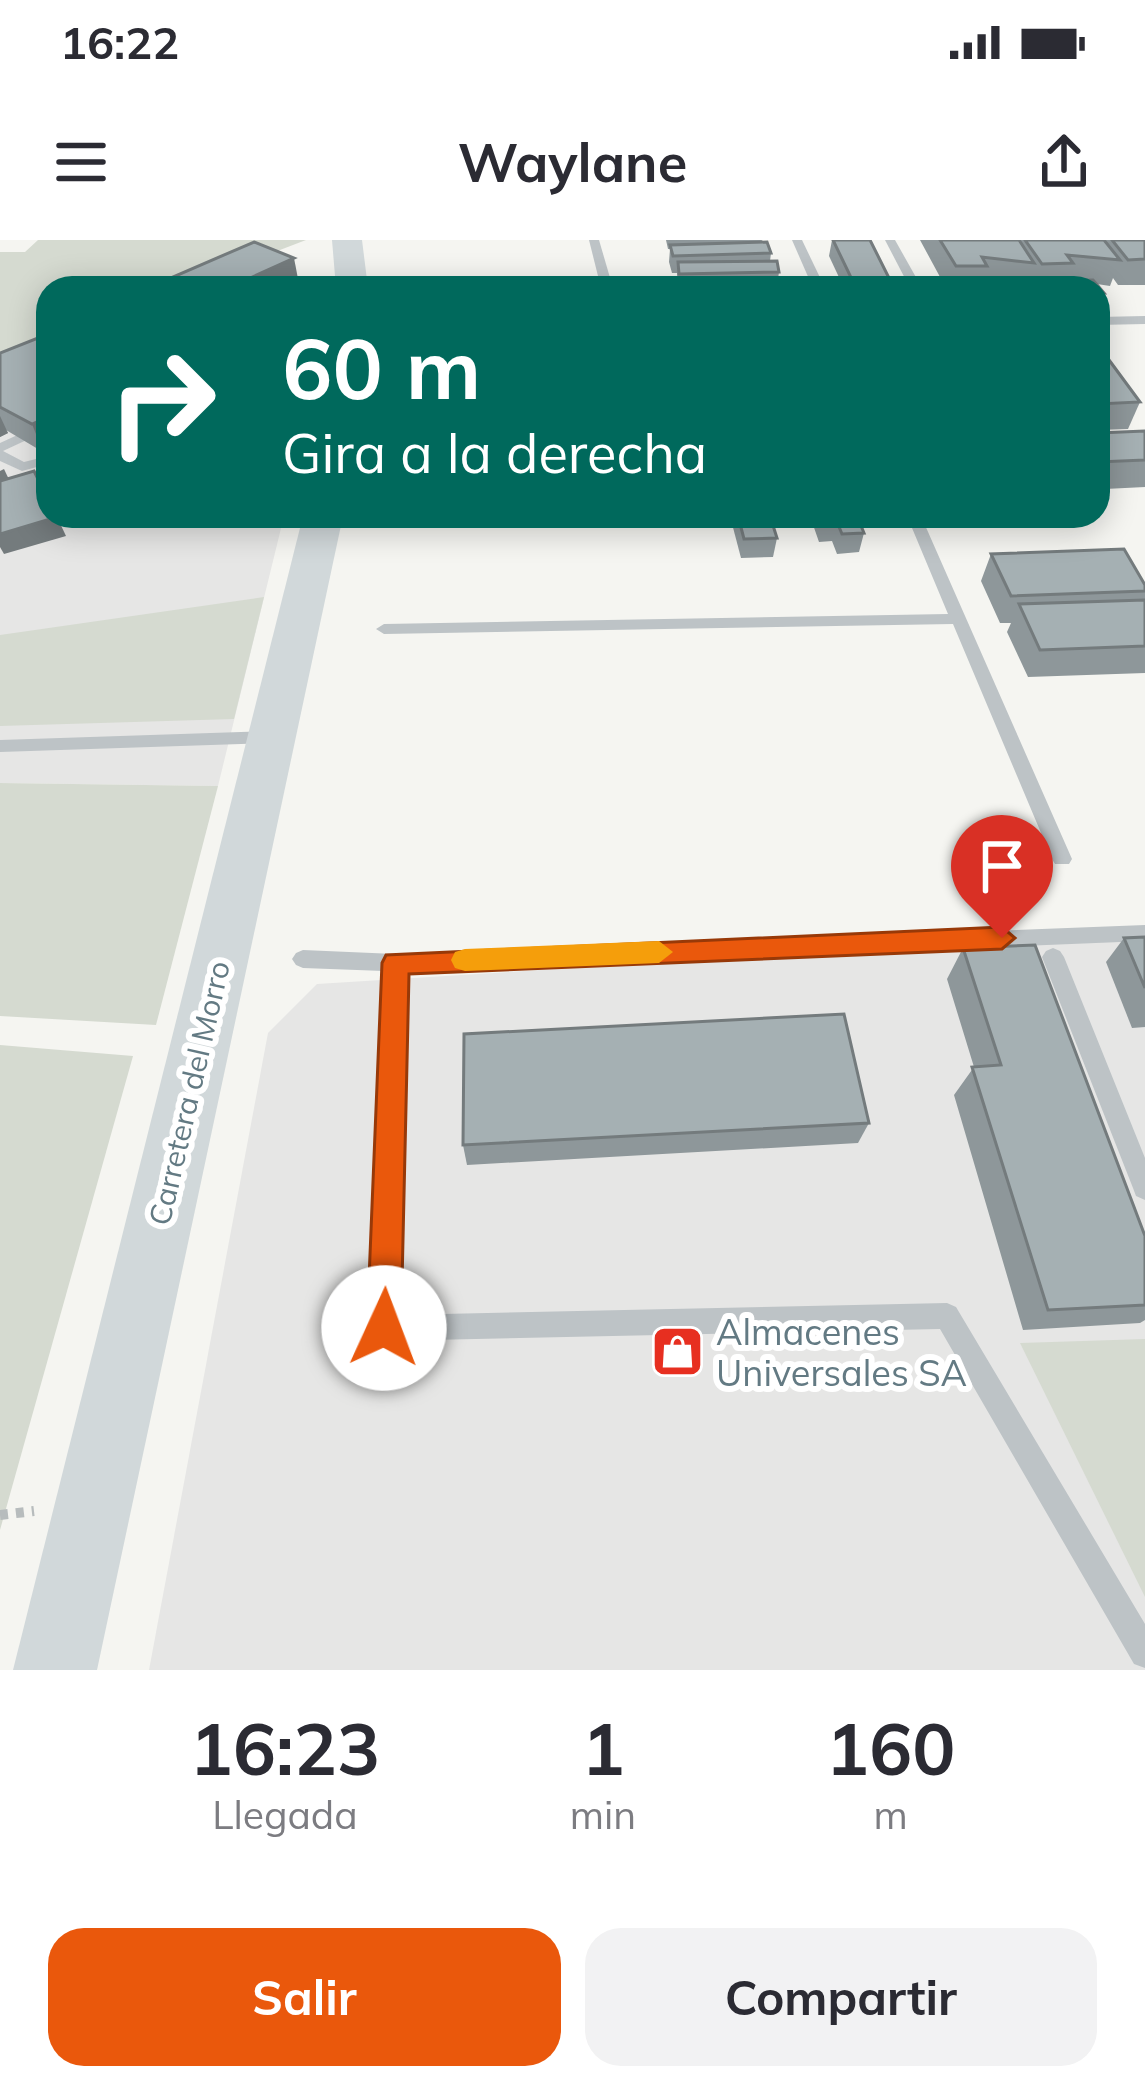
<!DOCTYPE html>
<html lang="es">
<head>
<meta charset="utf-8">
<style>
  body { margin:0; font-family:Mulish,sans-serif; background:#f2f2f3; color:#2b2b33; height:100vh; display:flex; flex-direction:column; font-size:45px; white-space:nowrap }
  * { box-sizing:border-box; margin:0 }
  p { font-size:39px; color:#7c7c81 }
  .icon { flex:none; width:66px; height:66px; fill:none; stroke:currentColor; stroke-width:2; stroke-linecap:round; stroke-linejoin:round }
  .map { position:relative; height:1430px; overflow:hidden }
  .panel { display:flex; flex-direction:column; background:#fff; flex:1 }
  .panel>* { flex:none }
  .hud { position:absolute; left:36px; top:36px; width:1074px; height:252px; border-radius:36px; box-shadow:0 6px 30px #0003; background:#00695c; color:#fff; overflow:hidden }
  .pin { position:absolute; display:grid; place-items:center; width:102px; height:102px; color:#fff; margin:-123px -51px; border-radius:50% 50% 50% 0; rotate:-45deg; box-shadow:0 0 12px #0007 }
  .pin .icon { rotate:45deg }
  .me { position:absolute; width:132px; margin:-66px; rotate:2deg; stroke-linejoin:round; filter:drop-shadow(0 0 9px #0008) }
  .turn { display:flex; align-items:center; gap:42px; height:252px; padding:0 48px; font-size:54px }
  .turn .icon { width:156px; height:156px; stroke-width:2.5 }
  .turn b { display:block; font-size:84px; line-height:102px }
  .eta { display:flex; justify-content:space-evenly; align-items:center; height:204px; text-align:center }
  .eta b { font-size:72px; font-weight:700; line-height:84px }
  .cta { display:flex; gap:24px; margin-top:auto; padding:24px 48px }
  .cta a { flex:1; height:138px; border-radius:36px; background:#ea580c; color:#fff; font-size:48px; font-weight:700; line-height:138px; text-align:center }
  .cta a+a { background:#f2f2f3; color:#2b2b33 }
  .status { display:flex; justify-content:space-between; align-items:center; height:84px; padding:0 60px; background:#fff; direction:ltr }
  .status svg { height:33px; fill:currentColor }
  header { display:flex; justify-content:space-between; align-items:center; height:156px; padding:0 48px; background:#fff; font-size:54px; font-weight:700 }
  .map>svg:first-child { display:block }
  .built { fill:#e6e6e5 }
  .green { fill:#d5dad0 }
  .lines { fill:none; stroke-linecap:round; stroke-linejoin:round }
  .path { stroke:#b7bcbd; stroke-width:10; stroke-dasharray:8 8; stroke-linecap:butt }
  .lane { fill:#bdc3c6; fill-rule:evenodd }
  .secondary { fill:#d1d8da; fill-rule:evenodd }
  .wall { fill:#8e979a }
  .shaded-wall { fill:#747b7d }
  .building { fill:#a5b0b3; stroke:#747b7d; stroke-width:3 }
  .route { fill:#ea580c; stroke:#983908; stroke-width:3 }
  .slow { fill:#f59e0b }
  .labels { text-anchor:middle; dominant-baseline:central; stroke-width:12; stroke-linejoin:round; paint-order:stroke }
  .street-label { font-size:30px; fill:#637a83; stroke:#fff }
  .near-poi-label { font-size:36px; fill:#637a83; stroke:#fff; text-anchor:start }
</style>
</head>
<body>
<div class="status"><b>16:22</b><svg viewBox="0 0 49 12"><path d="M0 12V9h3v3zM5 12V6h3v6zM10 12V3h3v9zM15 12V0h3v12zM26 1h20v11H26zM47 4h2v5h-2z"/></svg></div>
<header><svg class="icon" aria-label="menu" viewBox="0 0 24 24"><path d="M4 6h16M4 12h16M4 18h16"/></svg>Waylane<svg class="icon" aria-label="share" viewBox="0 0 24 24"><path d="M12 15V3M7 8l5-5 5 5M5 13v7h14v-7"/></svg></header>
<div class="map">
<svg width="1145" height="1430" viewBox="0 0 1145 1430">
  <rect width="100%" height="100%" fill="#f5f5f1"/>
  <g class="built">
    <polygon points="48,114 48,276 284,276 218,546 0,543 0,135"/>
    <polygon points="1145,692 1145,1430 149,1430 268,793 317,744"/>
  </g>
  <g class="green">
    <polygon points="38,0 306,0 181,48 48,48 48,98 0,116 0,12 25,12"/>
    <polygon points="264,357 234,479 0,486 0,395"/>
    <polygon points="0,543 218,546 156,785 0,776"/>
    <polygon points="0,805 133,816 0,1290"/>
    <polygon points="1145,1099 1145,1357 1020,1103"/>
  </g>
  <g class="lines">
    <polyline class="path" points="0,1275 34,1271"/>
    <g class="lane">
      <polygon points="589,0 599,0 613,48 601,48"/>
      <polygon points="792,0 802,0 825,48 813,48"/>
      <polygon points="885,0 895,0 922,48 910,48"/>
      <polygon points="1145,76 1145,84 1098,85 1098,77"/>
      <polygon points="48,181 48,190 3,211 24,222 48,216 48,224 22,231 0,221 0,203"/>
      <polygon points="907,276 921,276 1072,619 1069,624 1055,624 1052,619 953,384 384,394 376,389 384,384 948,374"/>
      <polygon points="272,491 281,497 272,503 0,512 0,500"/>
      <polygon points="1145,685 1145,701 405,731 397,1075 947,1063 956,1067 1145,1384 1145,1428 1134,1424 940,1089 384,1101 375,1097 371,1088 384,731 303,728 296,725 292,719 296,713 303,710 395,714"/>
      <polygon points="1053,708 1060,711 1064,717 1145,918 1145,960 1136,956 1133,948 1042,717 1046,711"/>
    </g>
    <g class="secondary">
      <polygon points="332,0 362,0 368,48 336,48"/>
      <polygon points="303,276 343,276 97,1430 13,1430"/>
    </g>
  </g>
  <g class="wall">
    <polygon points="666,0 762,0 761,3 771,13 770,21 779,32 778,39 784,48 678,48 677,33 672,33 669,22 670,9 668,9"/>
    <polygon points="832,0 894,48 844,48 829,16"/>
    <polygon points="920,0 1145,0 1145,45 1118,45 1113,38 1110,46 1097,44 1104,53 1098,68 1098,48 946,48"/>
    <polygon points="166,40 299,44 290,48 168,48"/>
    <polygon points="48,94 48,209 43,212 6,190 8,193 0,197 0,113"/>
    <polygon points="1098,105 1140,162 1128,189 1098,190"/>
    <polygon points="1145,191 1145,247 1105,249 1107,254 1099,273 1098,193"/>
    <polygon points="730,276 770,276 777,298 773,317 741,318"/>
    <polygon points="810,276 857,276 864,293 859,312 837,314 832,301 819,302"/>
    <polygon points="1054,276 1084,276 1082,280 1056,280"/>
    <polygon points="991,314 1145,345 1145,433 1028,437 1007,392 1011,383 1000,383 981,341"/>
    <polygon points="1145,697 1145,787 1132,788 1106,722 1124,698"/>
    <polygon points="963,708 1145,1065 1145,1080 1140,1083 1023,1090 954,855 974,827 947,739"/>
    <polygon points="869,883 858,903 467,925 463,905"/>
  </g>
  <g class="shaded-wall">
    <polygon points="294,18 299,44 290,48 228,48"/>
    <polygon points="0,176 8,193 0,197"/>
    <polygon points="48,177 48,209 43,212 32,184"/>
    <polygon points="4,229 13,248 0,254 0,231"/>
    <polygon points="57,277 66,296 4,314 0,307 0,294"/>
  </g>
  <g class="building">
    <polygon points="833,0 870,0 894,48 856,48"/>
    <polygon points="940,0 1019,0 1034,23 982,17 987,26 956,26"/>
    <polygon points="1025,0 1104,0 1120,20 1067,15 1073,23 1042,24"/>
    <polygon points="1112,0 1145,0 1145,19 1128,20"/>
    <polygon points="254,2 294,18 228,48 184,48 166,40"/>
    <polygon points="767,2 771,13 673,16 670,5"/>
    <polygon points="777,21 779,32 679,34 678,22"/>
    <polygon points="781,39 784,48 682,48 681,40"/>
    <polygon points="1093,40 1104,53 1098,53 1098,48 970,48 968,44"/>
    <polygon points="48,94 48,177 32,184 0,167 0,113"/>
    <polygon points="1098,105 1140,162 1098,164"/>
    <polygon points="1145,191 1145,220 1098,222 1098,193"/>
    <polygon points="34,231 48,259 48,276 57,277 0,294 0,241"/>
    <polygon points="1098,237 1107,254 1098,254"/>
    <polygon points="738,276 770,276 777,298 744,299"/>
    <polygon points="821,276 857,276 864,293 842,294 837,282 823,283"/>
    <polygon points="1124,309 1145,345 1145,351 1011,356 991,314"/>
    <polygon points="1145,360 1145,406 1040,410 1019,364"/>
    <polygon points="1145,697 1145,748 1124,698"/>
    <polygon points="1035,705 1145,996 1145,1065 1048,1070 972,827 1001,825 963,708"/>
    <polygon points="844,774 869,883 463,905 464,794"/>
  </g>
  <polygon class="route" points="1002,687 1015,698 1002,709 409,734 401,1088 396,1100 384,1105 372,1100 367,1088 382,723 386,715"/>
  <polygon class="slow" points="659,701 673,712 659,723 465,731 455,728 451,720 455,712 465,709"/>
  <defs>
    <symbol id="shop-square" viewBox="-11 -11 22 22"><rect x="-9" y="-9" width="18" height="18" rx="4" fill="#e72f20" stroke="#fff"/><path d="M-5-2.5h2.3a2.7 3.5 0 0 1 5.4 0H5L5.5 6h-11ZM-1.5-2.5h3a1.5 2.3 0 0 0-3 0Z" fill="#fff"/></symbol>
  </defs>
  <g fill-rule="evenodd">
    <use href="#shop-square" x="648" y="1082" width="59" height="59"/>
  </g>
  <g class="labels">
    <g class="street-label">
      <text transform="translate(189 853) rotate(-77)">Carretera del Morro</text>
    </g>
    <g class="near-poi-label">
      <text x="716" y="1091">Almacenes<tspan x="716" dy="41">Universales SA</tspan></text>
    </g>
  </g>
</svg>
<div class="pin" style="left:1002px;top:698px;background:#d93025"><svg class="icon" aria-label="arrive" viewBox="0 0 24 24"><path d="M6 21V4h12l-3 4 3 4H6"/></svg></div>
<svg class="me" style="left:384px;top:1088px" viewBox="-20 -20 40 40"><circle r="19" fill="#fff"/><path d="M0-13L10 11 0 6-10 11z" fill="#ea580c"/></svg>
<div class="hud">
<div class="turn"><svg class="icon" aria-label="right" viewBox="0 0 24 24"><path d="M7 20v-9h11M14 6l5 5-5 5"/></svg><div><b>60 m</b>Gira a la derecha</div></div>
</div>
</div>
<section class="panel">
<div class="eta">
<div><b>16:23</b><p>Llegada</p></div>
<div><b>1</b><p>min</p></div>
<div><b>160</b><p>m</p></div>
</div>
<div class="cta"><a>Salir</a><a>Compartir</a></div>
</section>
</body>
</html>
